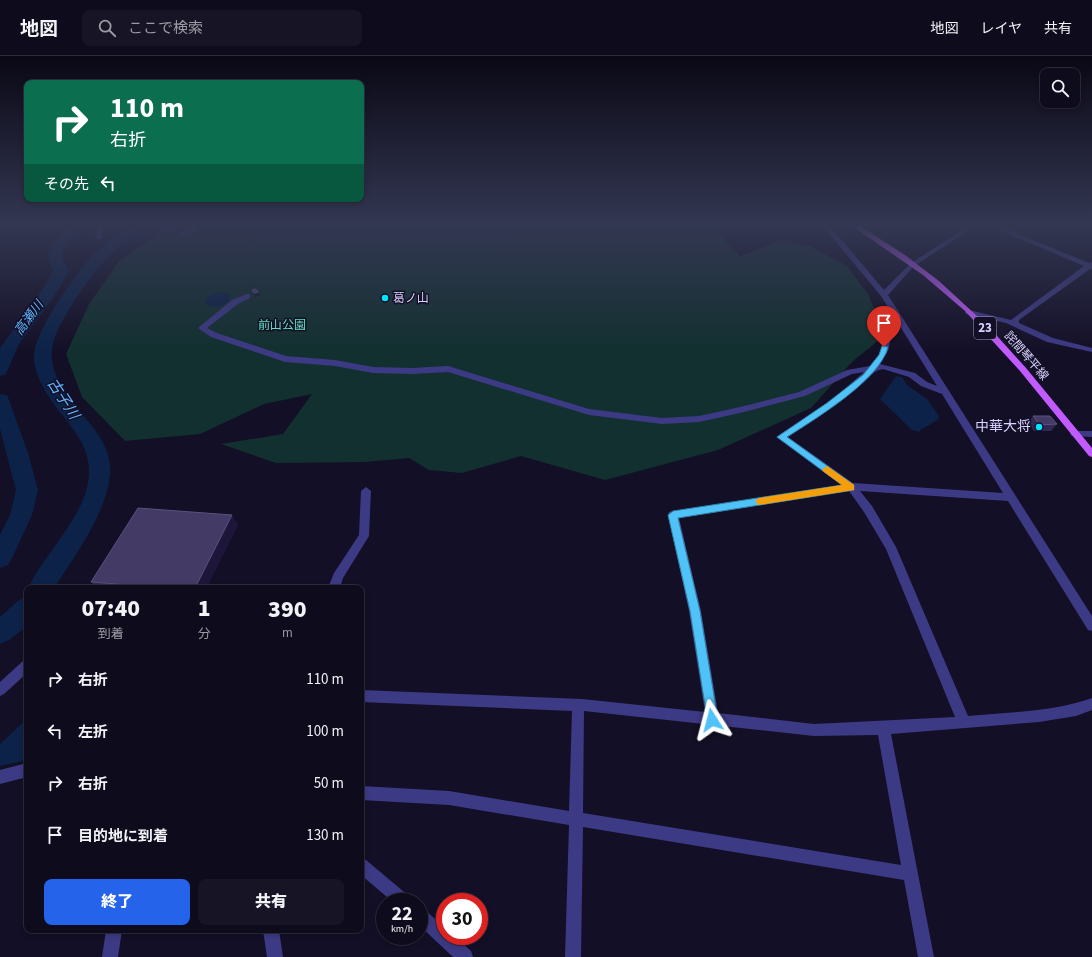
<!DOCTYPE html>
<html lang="ja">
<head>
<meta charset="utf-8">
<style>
  body { margin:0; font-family:"Source Sans 3","Noto Sans JP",sans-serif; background:#171425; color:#f1f3f6; height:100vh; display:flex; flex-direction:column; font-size:15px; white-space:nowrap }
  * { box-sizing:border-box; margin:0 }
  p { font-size:13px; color:#9b9ba3 }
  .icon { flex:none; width:22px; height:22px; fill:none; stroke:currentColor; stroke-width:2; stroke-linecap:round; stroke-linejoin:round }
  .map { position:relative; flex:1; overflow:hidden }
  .sheet { position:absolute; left:24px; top:529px; width:340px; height:348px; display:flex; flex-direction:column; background:#0e0b1c; border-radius:8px; box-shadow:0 2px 6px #0003,0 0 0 1px #2e2b3b }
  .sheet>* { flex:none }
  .banner { position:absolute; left:24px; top:24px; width:340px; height:122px; border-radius:8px; box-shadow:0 2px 6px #0003,0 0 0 1px #2e2b3b; background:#0b6e4f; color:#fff; overflow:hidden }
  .controls { position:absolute; left:1040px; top:12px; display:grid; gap:8px }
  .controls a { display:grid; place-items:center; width:40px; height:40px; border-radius:8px; background:#0e0b1c; box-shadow:0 2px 6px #0003,0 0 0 1px #2e2b3b; font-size:20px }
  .speed { position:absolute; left:376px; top:837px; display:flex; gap:8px; font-size:20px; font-weight:700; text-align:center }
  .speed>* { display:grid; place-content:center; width:52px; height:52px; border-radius:50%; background:#0e0b1c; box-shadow:0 2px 6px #0003,0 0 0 1px #2e2b3b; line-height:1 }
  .speed small { font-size:10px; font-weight:400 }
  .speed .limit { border:6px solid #d22; background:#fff; color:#111 }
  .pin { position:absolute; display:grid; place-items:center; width:34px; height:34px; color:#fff; margin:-41px -17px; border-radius:50% 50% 50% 0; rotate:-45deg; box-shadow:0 0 4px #0007 }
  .pin .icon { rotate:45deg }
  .me { position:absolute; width:44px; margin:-22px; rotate:351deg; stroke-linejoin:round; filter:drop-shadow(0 0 3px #0008) }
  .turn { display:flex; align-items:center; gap:14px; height:84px; padding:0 20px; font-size:18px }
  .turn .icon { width:52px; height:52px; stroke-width:2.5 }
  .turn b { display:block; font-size:28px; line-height:34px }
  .then { display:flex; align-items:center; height:38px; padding:0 20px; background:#0003; gap:8px; font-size:15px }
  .eta { display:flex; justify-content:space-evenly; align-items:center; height:68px; text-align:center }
  .eta b { font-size:24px; font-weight:800; line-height:28px }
  .primary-button { display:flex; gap:8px; margin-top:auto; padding:8px 20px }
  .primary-button a { flex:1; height:46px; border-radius:8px; background:#2563eb; color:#fff; font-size:16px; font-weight:800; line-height:46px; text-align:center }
  .primary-button a+a { background:#171425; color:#f1f3f6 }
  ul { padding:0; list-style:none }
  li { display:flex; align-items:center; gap:12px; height:52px; padding:0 20px }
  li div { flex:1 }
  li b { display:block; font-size:15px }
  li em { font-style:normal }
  header { display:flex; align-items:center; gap:24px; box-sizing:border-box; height:56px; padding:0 20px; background:#0e0b1c; border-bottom:1px solid #2e2b3b }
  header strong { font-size:19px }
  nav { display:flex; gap:22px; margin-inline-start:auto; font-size:14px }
  .search { width:280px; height:36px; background:#171425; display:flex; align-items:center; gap:10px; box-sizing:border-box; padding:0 14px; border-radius:8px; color:#9b9ba3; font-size:15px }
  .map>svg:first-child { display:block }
  .green { fill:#12302f }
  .water { fill:#0c2248 }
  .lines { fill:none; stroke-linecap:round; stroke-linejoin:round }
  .river { fill:#0c2248; fill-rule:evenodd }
  .minor { fill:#3d3a85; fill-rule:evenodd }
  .major { fill:#c25bff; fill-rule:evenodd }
  .wall { fill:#312854 }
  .shaded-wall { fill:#1d163a }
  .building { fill:#433a66; stroke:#5a527e }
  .route { fill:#4fc3f7; stroke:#337fa1 }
  .slow { fill:#f59e0b }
  .poi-dot { fill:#00e5ff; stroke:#130f26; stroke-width:1.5 }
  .labels { text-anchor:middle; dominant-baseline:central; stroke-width:3; stroke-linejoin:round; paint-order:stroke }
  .far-poi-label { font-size:12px; fill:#d9d4ff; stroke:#130f26; text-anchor:start }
  .far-park-label { font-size:12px; fill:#5fe0c0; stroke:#130f26 }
  .far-street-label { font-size:12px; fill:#d9d4ff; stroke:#130f26 }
  .far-water-label { font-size:13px; font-style:italic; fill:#62b6ff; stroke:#130f26 }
  .shield { fill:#130f26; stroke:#9e99be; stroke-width:1 }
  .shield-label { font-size:13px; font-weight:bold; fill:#d9d4ff }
  .poi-label { font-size:14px; fill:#d9d4ff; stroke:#130f26; text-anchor:end }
  .water-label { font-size:15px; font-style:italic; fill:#62b6ff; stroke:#130f26 }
</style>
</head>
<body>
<header>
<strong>地図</strong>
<div class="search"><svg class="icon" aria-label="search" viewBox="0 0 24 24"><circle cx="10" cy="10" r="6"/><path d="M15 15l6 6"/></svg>ここで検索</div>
<nav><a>地図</a><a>レイヤ</a><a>共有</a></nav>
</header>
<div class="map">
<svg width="1092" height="901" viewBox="0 0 1092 901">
  <rect width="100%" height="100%" fill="#130f26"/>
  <polygon class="green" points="168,170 722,170 719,179 740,200 783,184 810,190 847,210 868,238 885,279 852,306 811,352 718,394 605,424 521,400 462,417 429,414 409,402 365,406 276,407 221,388 283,378 312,338 264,348 200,378 125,385 82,341 66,298 89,248 119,205"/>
  <g class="water">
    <path d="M219,236L230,238L231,240L229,245C222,251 213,253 205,247L208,241Z"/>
    <polygon points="896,320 902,321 907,329 927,343 939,360 938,364 920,374 920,376 912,374 880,343"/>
    <polygon points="27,663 27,704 0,710 0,688"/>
  </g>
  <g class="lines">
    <g class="river">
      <polygon points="67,170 82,170 62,195 63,204 69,216 53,242 19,288 6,318 0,320 0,292 38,240 53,216 49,204 48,195"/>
      <path d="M130,170H147C140,181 123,188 113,196C95,212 61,261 54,284C38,340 116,367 110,419C106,458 75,500 54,532H28C45,496 89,457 89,416C90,384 62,363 47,338C40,326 33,312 34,298C36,273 77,216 94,198C105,187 118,179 130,170Z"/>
      <polygon points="0,338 7,339 9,344 28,397 38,434 32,459 12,502 8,509 0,512 0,479 10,459 16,434 0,373"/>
      <path d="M27,540V570L9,584L0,588V561C9,554 16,544 27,540Z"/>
    </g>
    <g class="minor">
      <polygon points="99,170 105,170 101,179 102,182 99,184 97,183 95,179"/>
      <polygon points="161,170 168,170 166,173 174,170 185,170 165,177 159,173"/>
      <path d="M192,170H198C196,176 186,181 180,180V178Z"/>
      <path d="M823,170H830L884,234L910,208L968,170H976L914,210L888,239L1092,560V575L1088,574L1008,445L860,435L872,450L896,491L968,660C1009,656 1053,656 1092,642V654L1076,660L1039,666L891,678L934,901H918L904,824L583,771L581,901H565L569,769L449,749L361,744V730L449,735L569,755L572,655L361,646V634L582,643L705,656L689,555L668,459L669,456L673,455L841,429L776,381L833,343L864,316L852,318L805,340L740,357L699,366L662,368L589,359L448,316L412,318L373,317L335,310L285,306L211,281L198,272L232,244L247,238H250V242L238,248L207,272L217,277L286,300L335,304L373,311L412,312L448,310L589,353L662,362L699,360L740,351L799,336L847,314L870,310C874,304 879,300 881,293C885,280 883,268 891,256L881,240ZM895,262L937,330L927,326L915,317L880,308L888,295ZM883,313L909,321L921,330L942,338L1003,437L853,427L788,381C814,364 840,348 863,327C870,321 874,314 883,313ZM849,435L864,456L886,493L955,661L814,668L718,657L701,555L679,462ZM584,655L814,680L878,679L901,809L583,757Z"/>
      <polygon points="990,170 999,170 1089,207 1092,206 1092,213 1090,213 1019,264 1019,267 1053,282 1092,292 1092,296 1047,286 1006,267 966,258 965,256 969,254 1011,264 1084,210"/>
      <polygon points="1075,375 1092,375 1092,381 1072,380 1070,378"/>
      <polygon points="366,431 371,435 369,480 343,522 340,532 328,532 334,517 359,479 361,435"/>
      <polygon points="27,603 27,617 4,638 0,640 0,626 23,605"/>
      <polygon points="27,707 27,721 0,728 0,714"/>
      <polygon points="361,802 366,804 410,841 413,846 393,846 361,819"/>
      <polygon points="419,850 424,853 445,872 445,880 454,880 471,895 473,901 453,901 419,869"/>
      <polygon points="106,874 122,874 118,901 102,901"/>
      <polygon points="263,874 279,874 283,901 267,901"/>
    </g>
    <polygon class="major" points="852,170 860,170 905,199 939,225 989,271 1026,312 1092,392 1092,401 1089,400 1020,315 965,255 923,219"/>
  </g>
  <g class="wall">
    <polygon points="1033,360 1057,368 1051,375 1034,375 1028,367"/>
    <polygon points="238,468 206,532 97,532 91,526"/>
  </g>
  <g class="shaded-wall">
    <polygon points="209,170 221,170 210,173"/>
    <polygon points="258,236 260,239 255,241 254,237"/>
    <polygon points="232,459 238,468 206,532 195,532"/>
  </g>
  <g class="building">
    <polygon points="256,233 258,236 254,237 252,234"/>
    <polygon points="1033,360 1050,360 1057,368 1040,369"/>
    <polygon points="138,452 232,459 195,532 167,532 91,526"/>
  </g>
  <linearGradient id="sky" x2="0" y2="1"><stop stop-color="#0a0815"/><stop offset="0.57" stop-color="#333752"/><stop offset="1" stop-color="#333752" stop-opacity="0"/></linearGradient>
  <rect width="1092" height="296" fill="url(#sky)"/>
  <path class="route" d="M882,290L888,291C880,324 815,363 787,381L854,429V434L678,462L700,555L718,664L717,668L712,670L708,668L690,555L668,459L673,455L842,429L777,381L827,347L863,319L879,299Z"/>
  <polygon class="slow" points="827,410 854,429 854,434 759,449 755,445 759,442 842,429 824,416 822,414"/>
  <g class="poi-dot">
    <circle cx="385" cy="242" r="4"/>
    <circle cx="1039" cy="371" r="4"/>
  </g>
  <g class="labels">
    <g class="far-poi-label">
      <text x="393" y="242">葛ノ山</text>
    </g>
    <g class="far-park-label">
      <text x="282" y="269">前山公園</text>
    </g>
    <g class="far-street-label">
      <text transform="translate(1026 300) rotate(49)">詫間琴平線</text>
    </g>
    <g class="far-water-label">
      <text transform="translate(29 262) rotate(-53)">高瀬川</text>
    </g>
    <rect class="shield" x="974" y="261" width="22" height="22" rx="3"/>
    <g class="shield-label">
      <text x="985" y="272">23</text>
    </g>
    <g class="poi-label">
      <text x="1031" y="371">中華大将</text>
    </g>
    <g class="water-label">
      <text transform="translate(63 343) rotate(57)">古子川</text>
    </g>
  </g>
</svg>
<div class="controls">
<a><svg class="icon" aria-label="search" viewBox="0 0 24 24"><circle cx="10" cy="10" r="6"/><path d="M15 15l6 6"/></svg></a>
</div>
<div class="speed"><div>22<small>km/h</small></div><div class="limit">30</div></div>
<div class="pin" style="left:884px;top:291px;background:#d93025"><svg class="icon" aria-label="arrive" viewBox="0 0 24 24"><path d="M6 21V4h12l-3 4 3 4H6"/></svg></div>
<svg class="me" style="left:712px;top:664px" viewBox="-20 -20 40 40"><path d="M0-17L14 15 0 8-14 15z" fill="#4fc3f7" stroke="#fff" stroke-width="4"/></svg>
<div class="banner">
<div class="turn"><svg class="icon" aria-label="right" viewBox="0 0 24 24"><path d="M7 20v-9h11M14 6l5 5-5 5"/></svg><div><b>110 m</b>右折</div></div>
<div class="then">その先<svg class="icon" aria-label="left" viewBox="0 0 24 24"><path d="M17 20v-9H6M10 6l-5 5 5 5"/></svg></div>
</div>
<section class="sheet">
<div class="eta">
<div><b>07:40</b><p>到着</p></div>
<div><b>1</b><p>分</p></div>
<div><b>390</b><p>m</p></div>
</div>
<ul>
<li><svg class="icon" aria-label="right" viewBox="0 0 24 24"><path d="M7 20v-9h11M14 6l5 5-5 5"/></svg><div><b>右折</b></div><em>110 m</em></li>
<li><svg class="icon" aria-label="left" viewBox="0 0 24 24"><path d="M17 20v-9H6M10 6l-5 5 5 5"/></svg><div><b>左折</b></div><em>100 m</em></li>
<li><svg class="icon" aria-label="right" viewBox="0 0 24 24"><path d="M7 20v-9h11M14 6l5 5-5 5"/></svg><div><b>右折</b></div><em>50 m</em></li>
<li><svg class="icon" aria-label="arrive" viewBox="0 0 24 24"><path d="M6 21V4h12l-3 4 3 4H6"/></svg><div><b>目的地に到着</b></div><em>130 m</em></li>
</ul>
<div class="primary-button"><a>終了</a><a>共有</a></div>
</section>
</div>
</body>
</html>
